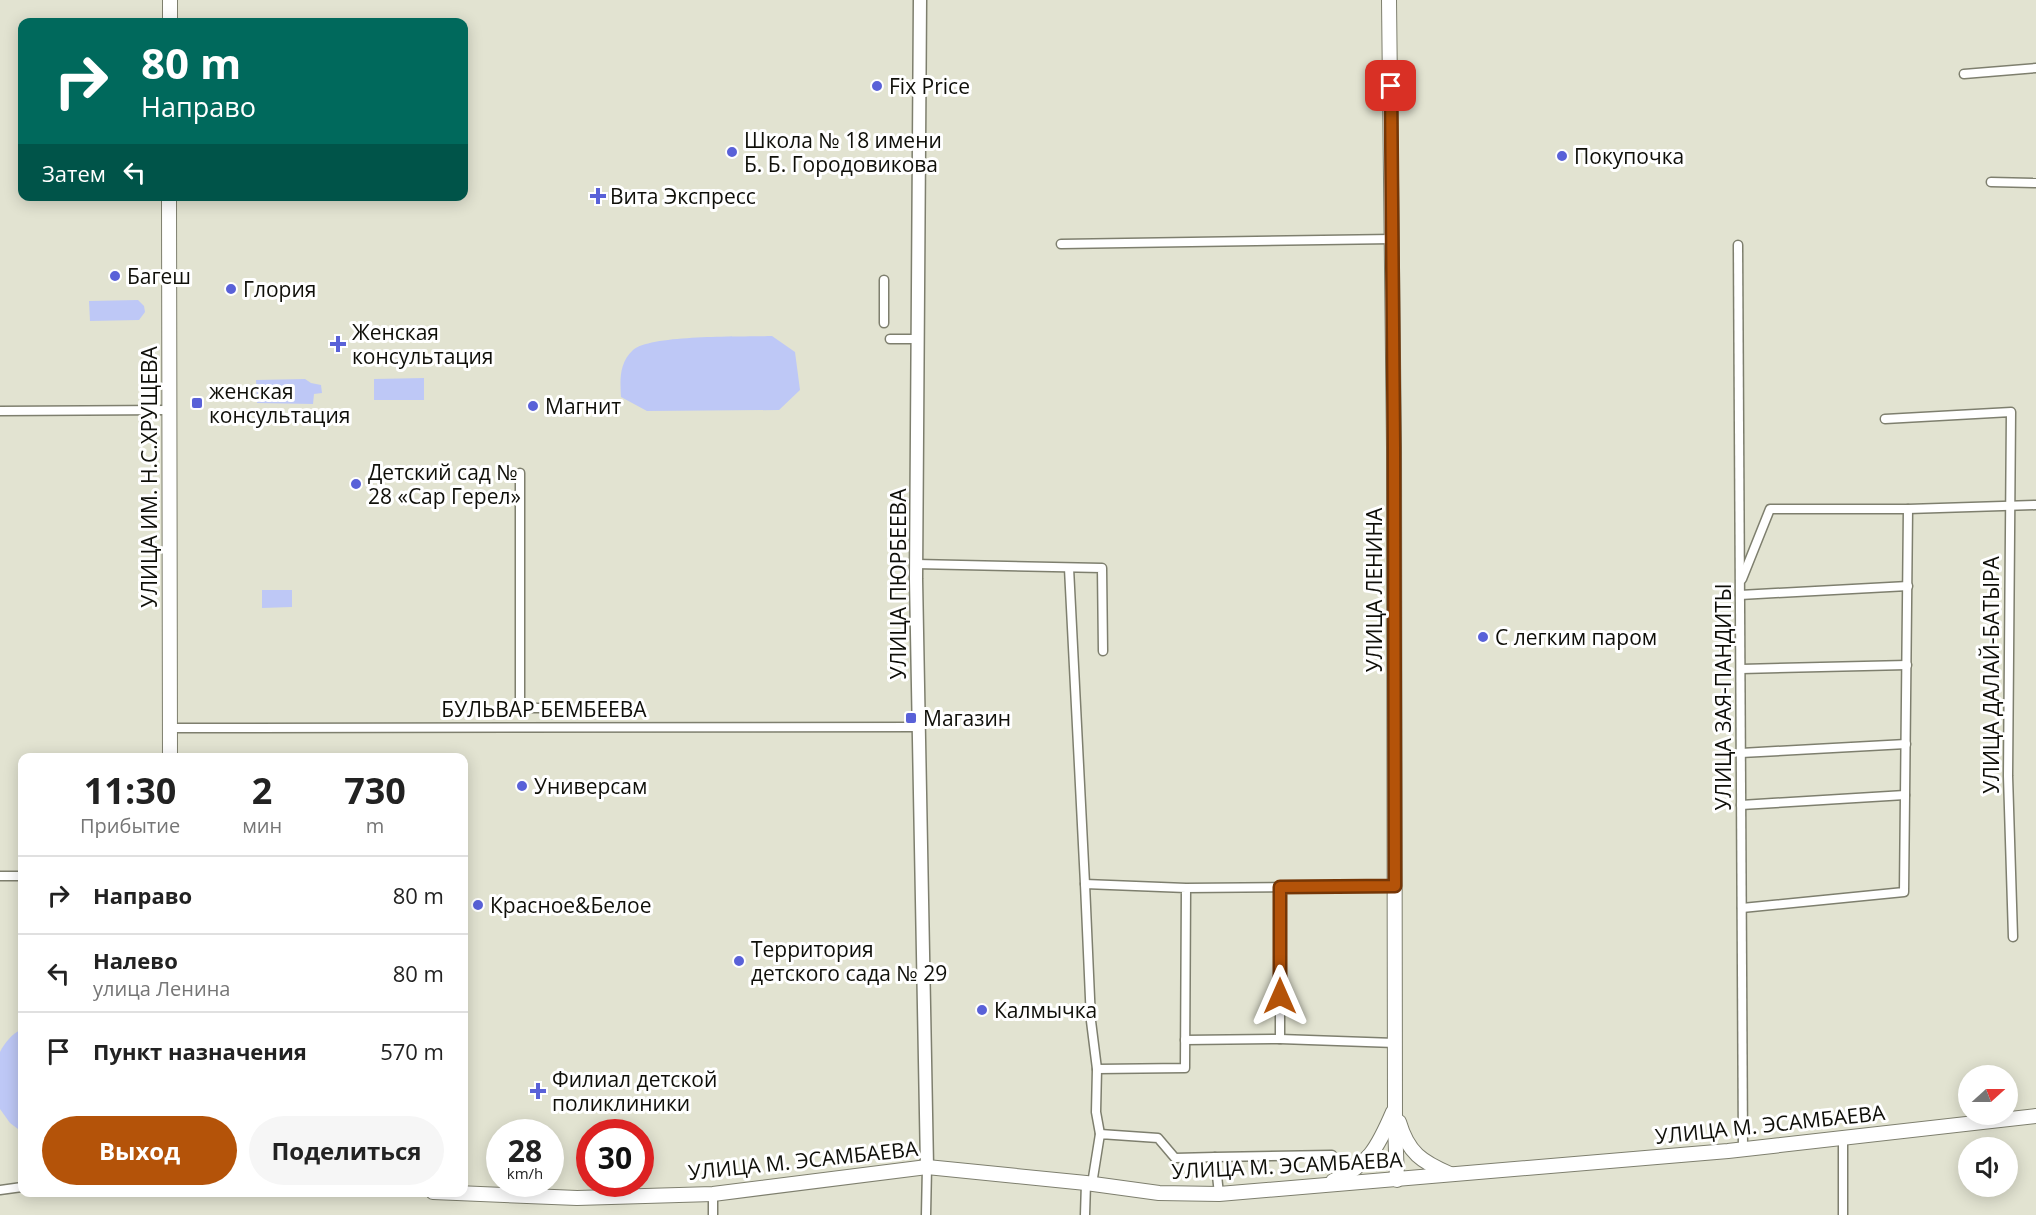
<!DOCTYPE html>
<html lang="ru">
<head>
<meta charset="utf-8">
<style>
  body { margin:0; font-family:"Open Sans",sans-serif; background:#f6f6f6; color:#222; height:100vh; display:flex; flex-direction:column; font-size:22px; white-space:nowrap }
  * { box-sizing:border-box; margin:0 }
  p { font-size:20px; color:#767676 }
  .icon { flex:none; width:33px; height:33px; fill:none; stroke:currentColor; stroke-width:2; stroke-linecap:round; stroke-linejoin:round }
  .map { position:relative; flex:1; overflow:hidden }
  .sheet { position:absolute; left:18px; top:753px; width:450px; height:444px; display:flex; flex-direction:column; background:#fff; border-radius:12px; box-shadow:0 3px 15px #0003 }
  .sheet>* { flex:none }
  .top-card { position:absolute; left:18px; top:18px; width:450px; height:183px; border-radius:12px; box-shadow:0 3px 15px #0003; background:#00695c; color:#fff; overflow:hidden }
  .needle { width:39px; rotate:69deg }
  .fabs { position:absolute; left:1958px; top:1065px; display:grid; gap:12px }
  .fabs a { display:grid; place-items:center; width:60px; height:60px; border-radius:50%; background:#fff; box-shadow:0 3px 15px #0003; font-size:30px }
  .speed { position:absolute; left:486px; top:1119px; display:flex; gap:12px; font-size:30px; font-weight:700; text-align:center }
  .speed>* { display:grid; place-content:center; width:78px; height:78px; border-radius:50%; background:#fff; box-shadow:0 3px 15px #0003; line-height:1 }
  .speed small { font-size:15px; font-weight:400 }
  .speed .limit { border:9px solid #d22; background:#fff; color:#111 }
  .pin { position:absolute; display:grid; place-items:center; width:51px; height:51px; color:#fff; margin:-26px; border-radius:12px; box-shadow:0 3px 9px #0006 }
  .me { position:absolute; width:66px; margin:-33px; rotate:0deg; stroke-linejoin:round; filter:drop-shadow(0 0 4px #0008) }
  .turn { display:flex; align-items:center; gap:21px; height:126px; padding:0 24px; font-size:27px }
  .turn .icon { width:78px; height:78px; stroke-width:2.5 }
  .turn b { display:block; font-size:42px; line-height:51px }
  .then { display:flex; align-items:center; height:57px; padding:0 24px; background:#0003; gap:12px; font-size:22px }
  .eta { display:flex; justify-content:space-evenly; align-items:center; height:102px; text-align:center }
  .eta b { font-size:36px; font-weight:700; line-height:42px }
  .cta { display:flex; gap:12px; margin-top:auto; padding:12px 24px }
  .cta a { flex:1; height:69px; border-radius:36px; background:#b45309; color:#fff; font-size:24px; font-weight:700; line-height:69px; text-align:center }
  .cta a+a { background:#f6f6f6; color:#222 }
  ul { padding:0; list-style:none }
  li { display:flex; align-items:center; gap:18px; height:78px; padding:0 24px; border-top:2px solid #e0e0e0 }
  li div { flex:1 }
  li b { display:block; font-size:22px }
  li em { font-style:normal }
  .map>svg:first-child { display:block }
  .green { fill:#bec8f6 }
  .lines { fill:none; stroke-linecap:round; stroke-linejoin:round }
  .street-casing { stroke:#7e7f6e; stroke-width:11 }
  .secondary-casing { stroke:#7e7f6e; stroke-width:15 }
  .primary-casing { stroke:#7e7f6e; stroke-width:16 }
  .street { stroke:#fff; stroke-width:8 }
  .secondary { stroke:#fff; stroke-width:12 }
  .primary { stroke:#fff; stroke-width:14 }
  .route-casing { stroke:#753606; stroke-width:15 }
  .route { stroke:#b45309; stroke-width:10 }
  .poi-dot { fill:#5961d8; stroke:#fff; stroke-width:2 }
  .labels { text-anchor:middle; dominant-baseline:central; stroke-width:6; stroke-linejoin:round; paint-order:stroke }
  .poi-label { font-size:21px; fill:#0f0f09; stroke:#fff; text-anchor:start }
  .street-label { font-size:21px; fill:#0f0f09; stroke:#fff }
</style>
</head>
<body>
<div class="map">
<svg width="2036" height="1215" viewBox="0 0 2036 1215">
  <rect width="100%" height="100%" fill="#e2e3d1"/>
  <g class="green">
    <polygon points="138,300 144,306 145,312 139,320 90,321 89,301"/>
    <path d="M772,336L795,352L800,390L779,410L647,411L621,397C620,380 619,363 633,350C651,334 745,337 772,336Z"/>
    <polygon points="424,378 424,400 374,400 374,379"/>
    <polygon points="305,379 311,383 321,385 322,393 314,394 313,404 257,403 256,380"/>
    <polygon points="262,590 292,590 292,607 262,608"/>
    <path d="M22,1029V1132L10,1123L0,1109V1052C5,1042 12,1034 22,1029Z"/>
  </g>
  <g class="lines">
    <defs>
      <g id="street">
        <polyline points="1964,74 2036,68"/>
        <polyline points="1991,182 2036,183"/>
        <polyline points="1061,244 1393,239"/>
        <polyline points="1738,245 1743,1150"/>
        <polyline points="884,323 884,280"/>
        <polyline points="890,339 917,339"/>
        <polyline points="0,411 170,410"/>
        <polyline points="1885,419 2011,412 2008,776 2013,937"/>
        <polyline points="520,473 520,708 547,708"/>
        <polyline points="916,564 1102,568 1103,651"/>
        <polyline points="1069,568 1085,884"/>
        <polyline points="1742,579 1770,509 1908,509 2036,505"/>
        <polyline points="1740,595 1908,586"/>
        <polyline points="1741,669 1907,665"/>
        <polyline points="171,728 918,727"/>
        <polyline points="1741,753 1906,744"/>
        <polyline points="1741,805 1905,795"/>
        <polyline points="0,876 22,876"/>
        <polyline points="1280,887 1280,1039"/>
        <polyline points="1186,888 1185,1068 1097,1069 1091,1021 1085,884 1186,888 1395,886"/>
        <polyline points="1742,908 1904,892 1908,509"/>
        <polyline points="1185,1040 1280,1039 1395,1043"/>
        <polyline points="1097,1069 1096,1112 1100,1134"/>
        <polyline points="1843,1138 1843,1215"/>
        <polyline points="1092,1184 1100,1134 1158,1138 1175,1158 1215,1157"/>
        <polyline points="0,1190 22,1187"/>
        <polyline points="713,1194 713,1215"/>
        <polyline points="1219,1194 1215,1157 1332,1155"/>
        <polyline points="926,1215 927,1167"/>
        <polyline points="1085,1215 1086,1183"/>
      </g>
      <polyline id="secondary" points="920,0 916,579 927,1167"/>
      <g id="primary">
        <polyline points="170,0 170,22"/>
        <polyline points="1389,0 1394,447 1395,1124 1397,1180"/>
        <polyline points="169,196 170,758"/>
        <path d="M1399,1122C1408,1153 1422,1162 1450,1174"/>
        <path d="M1333,1181C1369,1165 1378,1147 1393,1112"/>
        <polyline points="433,1192 577,1198 713,1194 927,1167 1086,1183 1159,1193 1219,1194 1728,1151 2036,1116"/>
      </g>
    </defs>
    <use href="#street" class="street-casing"/>
    <use href="#secondary" class="secondary-casing"/>
    <use href="#primary" class="primary-casing"/>
    <use href="#street" class="street"/>
    <use href="#secondary" class="secondary"/>
    <use href="#primary" class="primary"/>
  </g>
  <g class="lines">
    <defs>
      <polyline id="route" points="1280,996 1280,887 1395,886 1394,447 1391,86"/>
    </defs>
    <use href="#route" class="route-casing"/>
    <use href="#route" class="route"/>
  </g>
  <g class="poi-dot">
    <circle cx="877" cy="86" r="6"/>
    <circle cx="732" cy="152" r="6"/>
    <circle cx="1562" cy="156" r="6"/>
    <path d="M595 187h6v6h6v6h-6v6h-6v-6h-6v-6h6z"/>
    <circle cx="115" cy="276" r="6"/>
    <circle cx="231" cy="289" r="6"/>
    <path d="M335 335h6v6h6v6h-6v6h-6v-6h-6v-6h6z"/>
    <rect x="191" y="397" width="12" height="12" rx="3"/>
    <circle cx="533" cy="406" r="6"/>
    <circle cx="356" cy="484" r="6"/>
    <circle cx="1483" cy="637" r="6"/>
    <rect x="905" y="712" width="12" height="12" rx="3"/>
    <circle cx="522" cy="786" r="6"/>
    <circle cx="478" cy="905" r="6"/>
    <circle cx="739" cy="961" r="6"/>
    <circle cx="982" cy="1010" r="6"/>
    <path d="M535 1082h6v6h6v6h-6v6h-6v-6h-6v-6h6z"/>
  </g>
  <g class="labels">
    <g class="poi-label">
      <text x="889" y="86">Fix Price</text>
      <text x="744" y="140">Школа № 18 имени<tspan x="744" dy="24">Б. Б. Городовикова</tspan></text>
      <text x="1574" y="156">Покупочка</text>
      <text x="610" y="196">Вита Экспресс</text>
      <text x="127" y="276">Багеш</text>
      <text x="243" y="289">Глория</text>
      <text x="352" y="332">Женская<tspan x="352" dy="24">консультация</tspan></text>
      <text x="209" y="391">женская<tspan x="209" dy="24">консультация</tspan></text>
      <text x="545" y="406">Магнит</text>
      <text x="368" y="472">Детский сад №<tspan x="368" dy="24">28 «Сар Герел»</tspan></text>
      <text x="1495" y="637">С легким паром</text>
      <text x="923" y="718">Магазин</text>
      <text x="534" y="786">Универсам</text>
      <text x="490" y="905">Красное&amp;Белое</text>
      <text x="751" y="949">Территория<tspan x="751" dy="24">детского сада № 29</tspan></text>
      <text x="994" y="1010">Калмычка</text>
      <text x="552" y="1079">Филиал детской<tspan x="552" dy="24">поликлиники</tspan></text>
    </g>
    <g class="street-label">
      <text transform="translate(149 477) rotate(-90)">УЛИЦА ИМ. Н.С.ХРУЩЕВА</text>
      <text transform="translate(898 584) rotate(-90)">УЛИЦА ПЮРБЕЕВА</text>
      <text transform="translate(1374 590) rotate(-90)">УЛИЦА ЛЕНИНА</text>
      <text transform="translate(1991 675) rotate(-90)">УЛИЦА ДАЛАЙ-БАТЫРА</text>
      <text transform="translate(1723 697) rotate(-90)">УЛИЦА ЗАЯ-ПАНДИТЫ</text>
      <text x="544" y="709">БУЛЬВАР БЕМБЕЕВА</text>
      <text transform="translate(1770 1124) rotate(-6)">УЛИЦА М. ЭСАМБАЕВА</text>
      <text transform="translate(803 1160) rotate(-6)">УЛИЦА М. ЭСАМБАЕВА</text>
      <text transform="translate(1287 1165) rotate(-3)">УЛИЦА М. ЭСАМБАЕВА</text>
    </g>
  </g>
</svg>
<div class="fabs">
<a><svg class="needle" viewBox="-14 -14 28 28"><path d="M0-13l5 13h-10z" fill="#e53935"/><path d="M0 13l5-13h-10z" fill="#767676"/></svg></a>
<a><svg class="icon" aria-label="sound" viewBox="0 0 24 24"><path d="M4 9h4l5-4v14l-5-4H4zM17 9q2 3 0 6"/></svg></a>
</div>
<div class="speed"><div>28<small>km/h</small></div><div class="limit">30</div></div>
<div class="pin" style="left:1391px;top:86px;background:#d93025"><svg class="icon" aria-label="arrive" viewBox="0 0 24 24"><path d="M6 21V4h12l-3 4 3 4H6"/></svg></div>
<svg class="me" style="left:1280px;top:996px" viewBox="-20 -20 40 40"><path d="M0-17L14 15 0 8-14 15z" fill="#b45309" stroke="#fff" stroke-width="4"/></svg>
<div class="top-card">
<div class="turn"><svg class="icon" aria-label="right" viewBox="0 0 24 24"><path d="M7 20v-9h11M14 6l5 5-5 5"/></svg><div><b>80 m</b>Направо</div></div>
<div class="then">Затем<svg class="icon" aria-label="left" viewBox="0 0 24 24"><path d="M17 20v-9H6M10 6l-5 5 5 5"/></svg></div>
</div>
<section class="sheet">
<div class="eta">
<div><b>11:30</b><p>Прибытие</p></div>
<div><b>2</b><p>мин</p></div>
<div><b>730</b><p>m</p></div>
</div>
<ul>
<li><svg class="icon" aria-label="right" viewBox="0 0 24 24"><path d="M7 20v-9h11M14 6l5 5-5 5"/></svg><div><b>Направо</b></div><em>80 m</em></li>
<li><svg class="icon" aria-label="left" viewBox="0 0 24 24"><path d="M17 20v-9H6M10 6l-5 5 5 5"/></svg><div><b>Налево</b><p>улица Ленина</p></div><em>80 m</em></li>
<li><svg class="icon" aria-label="arrive" viewBox="0 0 24 24"><path d="M6 21V4h12l-3 4 3 4H6"/></svg><div><b>Пункт назначения</b></div><em>570 m</em></li>
</ul>
<div class="cta"><a>Выход</a><a>Поделиться</a></div>
</section>
</div>
</body>
</html>
